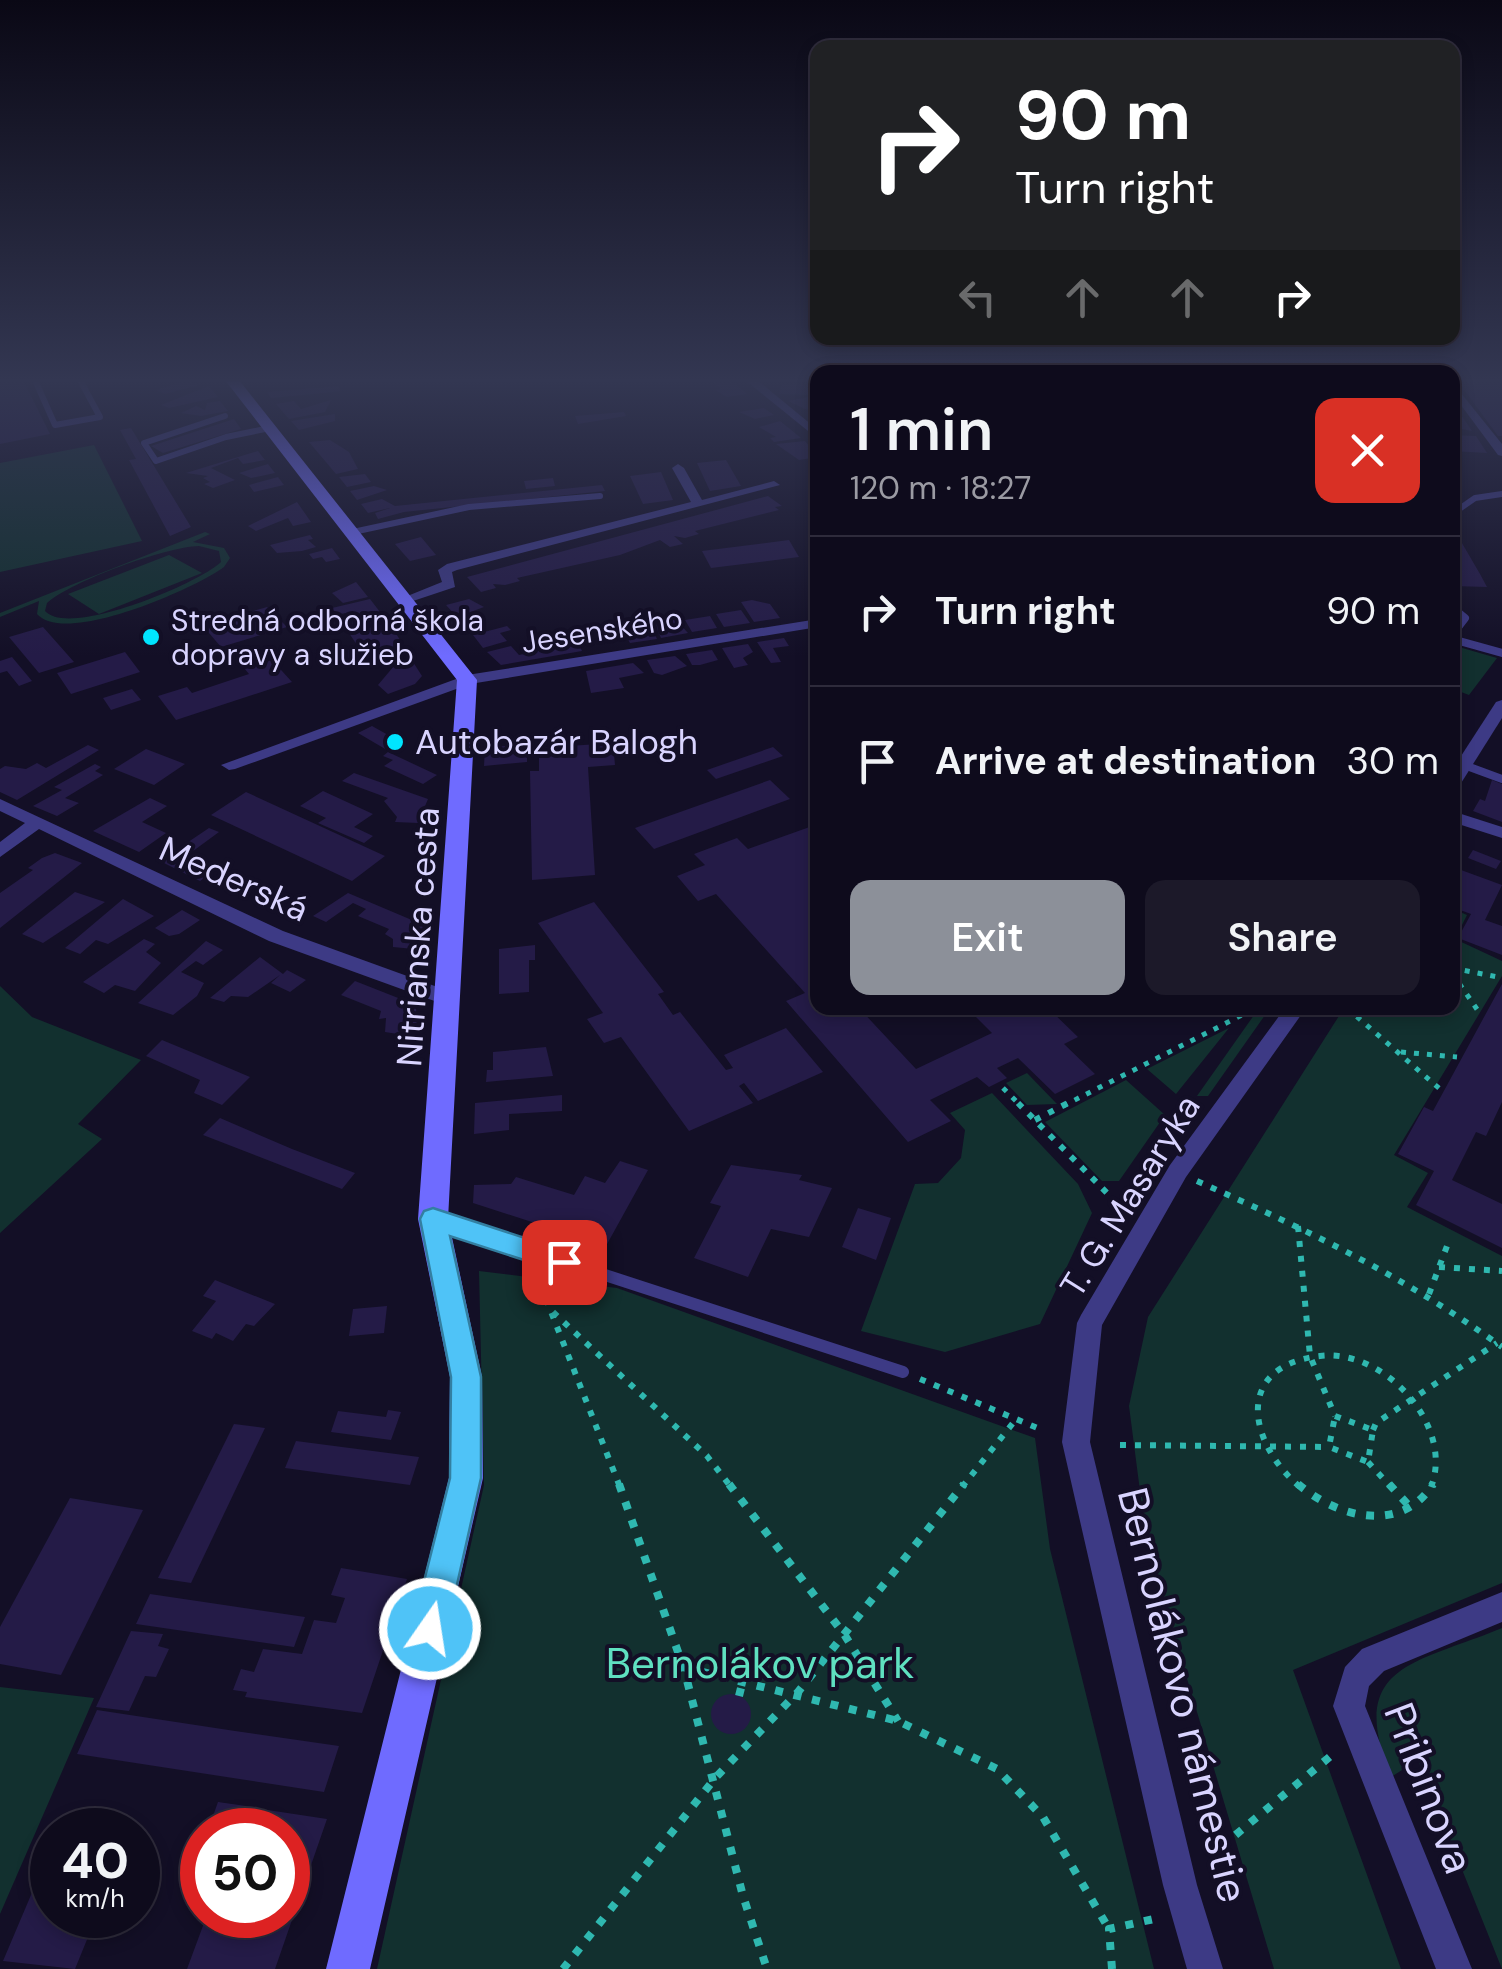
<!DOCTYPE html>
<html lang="en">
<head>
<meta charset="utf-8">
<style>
  body { margin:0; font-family:"DM Sans",sans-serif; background:#1c1929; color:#f1f3f6; height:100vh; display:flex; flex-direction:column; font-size:38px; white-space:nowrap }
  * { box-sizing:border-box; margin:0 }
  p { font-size:32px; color:#9b9ba3 }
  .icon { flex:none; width:55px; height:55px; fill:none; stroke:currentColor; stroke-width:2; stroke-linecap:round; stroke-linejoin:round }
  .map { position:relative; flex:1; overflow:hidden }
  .sheet { position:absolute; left:810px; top:365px; width:650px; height:650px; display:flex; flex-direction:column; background:#0e0b1c; border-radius:20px; box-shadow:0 5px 15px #0003,0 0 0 2px #2e2b3b }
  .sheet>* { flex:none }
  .top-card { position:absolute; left:810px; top:40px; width:650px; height:305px; border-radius:20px; box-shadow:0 5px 15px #0003,0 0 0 2px #2e2b3b; background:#202124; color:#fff; overflow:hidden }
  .speed { position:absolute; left:30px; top:1808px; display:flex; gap:20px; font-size:50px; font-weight:700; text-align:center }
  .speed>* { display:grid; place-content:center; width:130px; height:130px; border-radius:50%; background:#0e0b1c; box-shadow:0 5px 15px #0003,0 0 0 2px #2e2b3b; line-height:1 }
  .speed small { font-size:25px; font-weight:400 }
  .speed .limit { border:15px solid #d22; background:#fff; color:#111 }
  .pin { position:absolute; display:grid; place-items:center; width:85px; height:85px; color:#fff; margin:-42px; border-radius:20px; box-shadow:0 5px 15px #0006 }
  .me { position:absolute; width:110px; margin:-55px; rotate:13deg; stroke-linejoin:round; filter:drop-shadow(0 0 8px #0008) }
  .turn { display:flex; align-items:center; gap:35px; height:210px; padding:0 40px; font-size:45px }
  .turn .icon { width:130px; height:130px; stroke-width:2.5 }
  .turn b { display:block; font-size:70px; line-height:85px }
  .lanes { display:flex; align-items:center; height:95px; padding:0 40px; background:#0003; justify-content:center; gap:50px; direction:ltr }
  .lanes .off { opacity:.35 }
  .round { display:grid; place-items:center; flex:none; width:105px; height:105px; border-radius:20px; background:#1c1929 }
  .headline { display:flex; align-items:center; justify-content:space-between; height:170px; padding:0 40px }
  h1 { font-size:60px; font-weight:600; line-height:75px }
  .cta { display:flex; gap:20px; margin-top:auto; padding:20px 40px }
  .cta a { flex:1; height:115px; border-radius:20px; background:#8c9099; color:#fff; font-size:40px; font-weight:600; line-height:115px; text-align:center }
  .cta a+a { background:#1c1929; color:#f1f3f6 }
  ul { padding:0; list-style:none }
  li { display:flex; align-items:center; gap:30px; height:150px; padding:0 40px; border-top:2px solid #2e2b3b }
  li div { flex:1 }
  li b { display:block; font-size:38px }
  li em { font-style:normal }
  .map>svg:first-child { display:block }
  .green { fill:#12302f; fill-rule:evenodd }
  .building { fill:#241b47 }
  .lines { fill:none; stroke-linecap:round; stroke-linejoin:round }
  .path-far2 { stroke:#2fb8b0; stroke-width:5; stroke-dasharray:5 8; stroke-linecap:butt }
  .path-far1 { stroke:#2fb8b0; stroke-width:6; stroke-dasharray:6 9; stroke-linecap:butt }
  .path { stroke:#2fb8b0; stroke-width:8; stroke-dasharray:8 11; stroke-linecap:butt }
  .service-far2 { stroke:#3d3a85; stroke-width:6 }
  .service-far1 { stroke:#3d3a85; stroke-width:8 }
  .service { stroke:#3d3a85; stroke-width:12 }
  .minor { fill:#3d3a85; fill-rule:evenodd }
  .secondary { fill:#6f6bff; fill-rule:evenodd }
  .route { fill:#4fc3f7; stroke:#337fa1; stroke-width:2.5 }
  .poi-dot { fill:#00e5ff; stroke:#130f26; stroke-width:4 }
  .labels { text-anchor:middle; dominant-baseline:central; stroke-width:8; stroke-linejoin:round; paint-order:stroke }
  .far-poi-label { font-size:30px; fill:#d9d4ff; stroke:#130f26; text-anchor:start }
  .far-street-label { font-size:30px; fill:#d9d4ff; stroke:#130f26 }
  .poi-label { font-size:35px; fill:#d9d4ff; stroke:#130f26; text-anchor:start }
  .street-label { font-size:35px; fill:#d9d4ff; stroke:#130f26 }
  .near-park-label { font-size:42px; fill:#5fe0c0; stroke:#130f26 }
  .near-street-label { font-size:42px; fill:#d9d4ff; stroke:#130f26 }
</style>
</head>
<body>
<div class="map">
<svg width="1502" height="1969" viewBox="0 0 1502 1969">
  <rect width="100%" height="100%" fill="#130f26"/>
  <g class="green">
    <polygon points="94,445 142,541 0,572 0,463"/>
    <path d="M205,532L210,534L193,542L224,548L230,558L224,567C194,589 65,646 37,614L39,601L0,617V613ZM199,546L219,551L221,562C198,584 69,638 45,611L47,603C72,581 165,547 199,546Z"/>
    <polygon points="169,555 202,573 99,614 68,594"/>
    <polygon points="1452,645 1497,658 1469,695 1453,689"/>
    <polygon points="1453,909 1467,915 1455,939 1502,961 1502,976 1394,1155 1428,1173 1407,1207 1502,1256 1502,1583 1293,1670 1401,1969 1274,1969 1147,1545 1129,1406 1148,1317 1344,1008 1452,1008"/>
    <polygon points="0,986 32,1017 141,1060 78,1124 102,1139 0,1233"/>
    <polygon points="1259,1008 1270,1008 1208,1096 1197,1096"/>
    <polygon points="1229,1028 1176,1094 1147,1069"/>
    <polygon points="1027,1073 1057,1104 1027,1105 1006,1083"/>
    <polygon points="1126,1080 1165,1115 1119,1181 1102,1181 1045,1122"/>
    <polygon points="992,1093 1078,1184 1092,1213 1040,1324 945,1352 861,1331 915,1184 938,1183 961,1158 965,1130 950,1113"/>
    <polygon points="479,1271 617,1288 1035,1438 1050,1549 1154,1969 377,1969 484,1485"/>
    <path d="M1502,1628V1969L1418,1760L1391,1777C1345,1664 1416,1664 1502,1628Z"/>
    <polygon points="0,1687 94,1698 0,1914"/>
  </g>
  <g class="building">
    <polygon points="0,380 23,380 50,434 0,444"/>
    <polygon points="187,380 199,385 165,394 156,390"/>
    <polygon points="716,380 731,380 747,394 727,397 715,390 721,389 711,381"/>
    <polygon points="1457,380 1502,382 1502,436 1498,436"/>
    <polygon points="782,384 789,384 812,386 809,395 779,394"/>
    <polygon points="209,386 218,397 169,408 161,405"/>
    <polygon points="339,386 340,391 324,393 271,398 267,392"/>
    <polygon points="814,396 818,407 805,409 788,401"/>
    <polygon points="331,400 325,412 289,419 276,404 294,401 301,409"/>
    <polygon points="220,401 228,411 201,416 181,413 196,406 205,410 207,403"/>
    <polygon points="1452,403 1466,422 1472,431 1452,427"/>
    <polygon points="764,408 774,415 755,419 739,412"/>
    <polygon points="624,412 626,416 578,424 575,416"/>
    <polygon points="335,414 335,421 299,430 291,421"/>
    <polygon points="234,419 241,429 163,453 151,446"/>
    <polygon points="780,421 790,429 801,438 774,442 770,438 776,437 759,427"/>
    <polygon points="131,428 191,527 170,536 129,460 136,459 120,430"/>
    <polygon points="1452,435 1476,436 1487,453 1452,451"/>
    <polygon points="330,440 349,452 358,469 336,474 309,442"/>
    <polygon points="805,441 818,457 799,460 776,444"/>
    <polygon points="258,451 265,460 243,464 238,458 211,468 235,480 213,488 204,484 210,482 203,478 208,476 186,473"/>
    <polygon points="726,460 741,486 710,491 697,463"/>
    <polygon points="268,464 275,473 251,478 239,473"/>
    <polygon points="661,472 673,500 643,504 630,476"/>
    <polygon points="365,474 371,482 347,487 339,477"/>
    <polygon points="278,477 284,485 254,492 249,485"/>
    <polygon points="553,478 555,486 526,489 524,481"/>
    <polygon points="602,485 605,491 404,512 378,519 375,513 390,508 368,513 361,504 382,499 395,506"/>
    <polygon points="374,486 387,490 357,500 350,491"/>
    <polygon points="768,496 782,506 775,507 779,510 695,531 699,534 685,538 674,536 683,544 670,547 660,540 620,555 517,578 520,581 505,585 493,584 496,588 481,592 467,577"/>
    <polygon points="297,502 311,522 293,526 288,518 256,531 248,526"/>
    <polygon points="1452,526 1480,574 1487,587 1452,586"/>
    <polygon points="310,535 313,539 308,540 316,547 302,551 277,553 270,545"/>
    <polygon points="421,537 436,555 410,561 395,544"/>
    <polygon points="789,540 799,557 711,568 702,551"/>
    <polygon points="332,548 340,559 326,562 322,557 313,559 309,554"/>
    <polygon points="356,582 368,597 343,603 332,593"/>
    <polygon points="370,599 380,612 356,621 345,613 337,615 332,608"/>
    <polygon points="469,599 484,607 457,617 446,605"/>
    <polygon points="752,600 770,604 780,618 754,622 741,602"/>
    <polygon points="267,607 287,627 221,647 203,626"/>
    <polygon points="741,610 750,623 724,627 716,614"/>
    <polygon points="710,616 717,628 692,632 685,620"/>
    <polygon points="675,619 688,633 661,638 655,625"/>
    <polygon points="389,623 404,646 371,654 366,645 369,640 357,645 349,633"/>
    <polygon points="650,625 657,639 630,643 623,630"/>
    <polygon points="507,626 511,630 500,633 507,641 483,648 473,635"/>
    <polygon points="43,627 74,662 39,673 9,637"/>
    <polygon points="574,634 582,651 501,665 487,652 511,646 519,655 529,653 528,642"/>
    <polygon points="784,638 789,646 773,648 781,662 771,663 757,642"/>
    <polygon points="748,644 753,652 743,658 748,665 734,668 722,648"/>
    <polygon points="354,647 362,652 329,666 322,662"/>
    <polygon points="712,650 718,660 700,665 692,665 686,654"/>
    <polygon points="125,652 140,672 71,694 57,673"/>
    <polygon points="675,656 687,666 662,675 654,673 647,660"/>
    <polygon points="12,657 32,681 19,686 7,671 0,673 0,661"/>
    <polygon points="272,660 292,682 176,720 158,696 187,687 192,693 249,674 244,668"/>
    <polygon points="413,662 422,676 415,684 388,694 378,685 394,666"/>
    <polygon points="633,663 644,673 619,678 624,688 591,693 586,671"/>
    <polygon points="132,689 141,700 111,710 103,698"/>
    <polygon points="372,726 406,745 392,753 358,733"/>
    <polygon points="613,743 615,765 588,767 595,875 532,880 530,771 539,771 539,748"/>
    <polygon points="527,744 527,762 484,766 485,748"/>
    <polygon points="88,745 99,750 17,800 0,792 0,769 5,766 26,769 37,763 46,768"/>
    <polygon points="773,747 783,756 716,779 707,770"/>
    <polygon points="146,749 185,764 154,785 114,769"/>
    <polygon points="388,752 437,775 423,784 384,766 393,760 383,756"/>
    <polygon points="95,764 101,767 95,771 103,775 65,798 79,803 57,816 33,806 62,790 54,787"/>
    <polygon points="354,773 428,799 418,823 395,822 397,817 384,801 388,798 342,781"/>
    <polygon points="770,780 790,799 654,849 635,828"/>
    <polygon points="1492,780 1502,784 1502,822 1473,811 1480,799 1485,801"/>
    <polygon points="323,791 373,814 354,827 373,836 364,843 318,823 326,818 300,806"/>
    <polygon points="246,792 385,856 352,881 211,815"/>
    <polygon points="150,798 167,806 142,822 166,833 139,852 93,831"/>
    <polygon points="818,824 818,1008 859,1008 916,1069 992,1033 967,1008 1026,1008 1032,1013 1048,1008 1078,1037 1064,1044 1095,1074 1055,1094 1018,1058 997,1068 1007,1078 989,1087 977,1077 930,1100 951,1121 908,1142 786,1001 805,993 716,894 698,901 677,876 705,865 694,854 737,838 748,849"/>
    <polygon points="209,828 219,832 189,854 220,867 200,881 160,861"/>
    <polygon points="1473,850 1501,861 1496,869 1468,858"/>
    <polygon points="55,853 82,863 0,928 0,893 33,870 28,868 42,858"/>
    <polygon points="1461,870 1502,885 1485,920 1502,926 1502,955 1458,938 1471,914 1452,907 1452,883"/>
    <polygon points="75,892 105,902 43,943 22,934"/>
    <polygon points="348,893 426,926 424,950 393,947 393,939 385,934 389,929 358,916 366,909 353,903 326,922 313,916"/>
    <polygon points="123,899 154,916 108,944 96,940 80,954 65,948"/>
    <polygon points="594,902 664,992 658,994 673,1015 680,1012 726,1070 733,1068 724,1055 786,1028 823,1072 758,1101 744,1083 739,1086 753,1103 689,1131 621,1037 604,1043 587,1019 603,1013 538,923"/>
    <polygon points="182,910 200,920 179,934 169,936 155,928"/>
    <polygon points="144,939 155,944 146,952 161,963 135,991 115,985 104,993 83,982"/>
    <polygon points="206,941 223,950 203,965 196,961 181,972 204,983 197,996 173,1015 138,1003"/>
    <polygon points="535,945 535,960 529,960 529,992 499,994 499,949"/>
    <polygon points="260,957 283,974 287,970 306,980 290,992 271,983 280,975 248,997 231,996 224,1002 210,998"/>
    <polygon points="355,981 416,1005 417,1037 385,1032 386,1018 379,1019 381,1011 341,995"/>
    <polygon points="1502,984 1502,1102 1486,1136 1476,1132 1452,1180 1502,1204 1502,1248 1416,1205 1434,1171 1398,1154 1424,1107 1433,1111"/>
    <polygon points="162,1040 191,1052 250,1077 222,1105 194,1093 200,1080 146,1056"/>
    <polygon points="546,1047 553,1076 486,1082 487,1070 493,1070 493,1052"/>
    <polygon points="562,1095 562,1111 509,1114 509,1130 474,1134 475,1103"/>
    <polygon points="220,1118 292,1149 355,1173 342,1189 203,1135"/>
    <polygon points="620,1161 648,1170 606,1246 473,1203 474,1185 511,1184 516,1177 574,1195 585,1176 605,1183"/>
    <polygon points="731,1165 802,1175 799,1180 832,1188 809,1237 771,1229 748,1277 694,1258 721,1206 710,1203"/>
    <polygon points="858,1208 891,1218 876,1260 842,1247"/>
    <polygon points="215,1280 275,1304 254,1326 246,1324 233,1341 216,1333 212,1339 192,1331 216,1301 203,1296"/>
    <polygon points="387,1306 384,1333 349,1336 353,1309"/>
    <polygon points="388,1410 401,1412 391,1440 331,1432 338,1411 386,1417"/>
    <polygon points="234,1424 265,1428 191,1583 158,1578"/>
    <polygon points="296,1441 419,1457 410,1485 285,1468"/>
    <polygon points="70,1498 143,1510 61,1675 0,1664 0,1627"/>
    <polygon points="341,1568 407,1579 362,1713 245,1697 247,1692 233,1690 241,1669 254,1672 263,1649 302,1654 314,1620 336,1623 345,1598 331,1595"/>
    <polygon points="150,1594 305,1617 294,1647 136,1624"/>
    <polygon points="131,1631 163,1634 158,1646 169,1649 156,1677 145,1676 129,1711 96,1707"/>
    <circle cx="731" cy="1714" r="20"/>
    <polygon points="97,1710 235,1731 339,1746 324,1792 77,1754"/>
    <polygon points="218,1802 246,1806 238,1830 208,1830"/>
    <polygon points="261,1809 327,1819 275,1969 187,1969 207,1915 288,1915 288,1830 253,1830"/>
    <polygon points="42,1869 52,1871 52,1915 97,1915 75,1969 3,1961"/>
  </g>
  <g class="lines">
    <g class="path-far2">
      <polyline points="1452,968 1498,977"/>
      <polyline points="1452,973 1481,1015"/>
      <polyline points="1347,1008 1441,1090"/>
      <polyline points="1401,1052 1457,1057"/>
      <polyline points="1003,1088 1021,1106"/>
      <polyline points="1063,1106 1242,1015"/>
    </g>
    <g class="path-far1">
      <polyline points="1018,1103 1113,1199"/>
      <polyline points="1035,1120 1068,1103"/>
      <path d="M1197,1181C1307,1230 1404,1276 1502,1347"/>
      <polyline points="1298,1226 1310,1356 1335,1416"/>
      <polyline points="1439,1267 1502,1271"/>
      <polyline points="535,1271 620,1487"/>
      <polyline points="1429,1294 1450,1238"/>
      <polyline points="553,1312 707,1456 731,1487"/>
      <polyline points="920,1379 1040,1429"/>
      <polygon points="1335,1416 1373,1430 1368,1462 1329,1447"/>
      <polyline points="1373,1430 1376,1423 1497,1343"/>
      <polyline points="1120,1445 1329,1447"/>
      <polyline points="1368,1462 1391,1487"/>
      <polyline points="962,1487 1017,1418"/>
      <path d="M1300,1487C1248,1443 1233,1366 1320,1356C1384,1348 1455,1426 1431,1487"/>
    </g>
    <g class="path">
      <polyline points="619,1484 684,1669 743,1896 767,1969"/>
      <polyline points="729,1484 844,1634 898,1721"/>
      <path d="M1298,1484C1336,1517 1401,1535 1433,1484"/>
      <polyline points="1389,1484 1412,1509"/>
      <polyline points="683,1667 898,1721 997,1769 1043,1817 1109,1929"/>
      <polyline points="739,1696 743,1680"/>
      <polyline points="1221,1847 1338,1750"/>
      <polyline points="563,1969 716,1777 798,1692 964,1484"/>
      <polyline points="1112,1969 1109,1929 1154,1919"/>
    </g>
    <g class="service-far2">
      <polyline points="35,380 55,425 100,417 80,380"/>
      <polyline points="225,416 144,443 156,461 226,437 270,428"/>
      <polyline points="1452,514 1475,498 1502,494"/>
      <polyline points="353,532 469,507 600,496"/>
    </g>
    <g class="service-far1">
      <polyline points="1452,635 1465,618 1454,609"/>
      <polyline points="1452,639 1502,653"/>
      <polyline points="1464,765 1502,779"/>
    </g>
    <polyline class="service" points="439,1221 903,1372"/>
    <g class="minor">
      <polygon points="745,380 757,380 818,430 818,439"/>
      <polygon points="1452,382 1502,444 1502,456 1498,455 1452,393"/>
      <polygon points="678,464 684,468 702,500 774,481 780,485 457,570 452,572 455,587 407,603 400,599 442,582 438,570 447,564 691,502 672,468"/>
      <polygon points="818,619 818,627 470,684 235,769 229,770 221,765 467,675"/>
      <polygon points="1502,700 1502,718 1458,788 1452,789 1452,770 1496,702"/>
      <polygon points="0,799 283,931 454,993 457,998 454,1003 440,1003 269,941 39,829 0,857 0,842 25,823 0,811"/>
      <polygon points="1452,811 1502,827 1502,838 1452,822"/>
      <polygon points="1285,1008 1306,1008 1186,1177 1102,1325 1090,1442 1197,1885 1223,1969 1187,1969 1163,1885 1062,1442 1077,1323 1081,1315 1170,1165"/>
      <polygon points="1502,1592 1502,1622 1384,1671 1369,1686 1365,1706 1472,1969 1436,1969 1333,1706 1345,1667 1362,1649"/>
    </g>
    <polygon class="secondary" points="225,380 239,380 477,680 448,1219 482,1377 483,1478 370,1969 326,1969 449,1478 450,1377 418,1219 457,680"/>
  </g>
  <linearGradient id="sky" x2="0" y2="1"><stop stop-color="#0a0815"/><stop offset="0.58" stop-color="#333752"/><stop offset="1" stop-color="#333752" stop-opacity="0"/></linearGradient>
  <rect width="1502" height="656" fill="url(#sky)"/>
  <polygon class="route" points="433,1208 574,1254 578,1262 574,1270 564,1273 450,1236 481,1377 481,1478 447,1629 442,1641 430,1646 417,1641 412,1629 450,1478 451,1377 420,1219 424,1211"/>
  <g class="poi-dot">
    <circle cx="151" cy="637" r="10"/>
    <circle cx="395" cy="742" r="10"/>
  </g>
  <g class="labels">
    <g class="far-poi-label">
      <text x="171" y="620">Stredná odborná škola<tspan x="171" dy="34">dopravy a služieb</tspan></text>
    </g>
    <g class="far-street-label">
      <text transform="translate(602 630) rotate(-9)">Jesenského</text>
    </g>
    <g class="poi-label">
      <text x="415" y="742">Autobazár Balogh</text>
    </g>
    <g class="street-label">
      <text transform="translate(234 879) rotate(24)">Mederská</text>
      <text transform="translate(418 937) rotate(-86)">Nitrianska cesta</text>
      <text transform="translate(1130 1196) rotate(-58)">T. G. Masaryka</text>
    </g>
    <g class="near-park-label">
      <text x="760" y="1663">Bernolákov park</text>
    </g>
    <g class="near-street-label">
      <text transform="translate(1183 1695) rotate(76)">Bernolákovo námestie</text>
      <text transform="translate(1429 1788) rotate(69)">Pribinova</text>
    </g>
  </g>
</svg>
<div class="speed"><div>40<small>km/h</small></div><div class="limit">50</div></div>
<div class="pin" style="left:564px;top:1262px;background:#d93025"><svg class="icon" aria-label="arrive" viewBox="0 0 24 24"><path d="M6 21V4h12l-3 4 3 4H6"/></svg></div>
<svg class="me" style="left:430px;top:1629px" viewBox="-20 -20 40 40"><circle r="17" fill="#4fc3f7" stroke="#fff" stroke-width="3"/><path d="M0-11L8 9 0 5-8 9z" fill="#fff"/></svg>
<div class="top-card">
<div class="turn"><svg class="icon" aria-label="right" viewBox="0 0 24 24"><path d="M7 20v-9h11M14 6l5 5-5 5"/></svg><div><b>90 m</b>Turn right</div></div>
<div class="lanes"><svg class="icon off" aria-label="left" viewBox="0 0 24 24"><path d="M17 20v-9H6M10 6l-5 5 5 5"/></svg><svg class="icon off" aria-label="ahead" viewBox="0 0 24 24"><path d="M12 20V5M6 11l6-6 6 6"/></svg><svg class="icon off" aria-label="ahead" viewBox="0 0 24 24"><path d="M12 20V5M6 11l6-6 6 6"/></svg><svg class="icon" aria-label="right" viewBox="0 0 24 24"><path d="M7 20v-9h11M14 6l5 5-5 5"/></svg></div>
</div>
<section class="sheet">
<div class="headline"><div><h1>1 min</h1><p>120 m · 18:27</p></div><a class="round" style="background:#d93025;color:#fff"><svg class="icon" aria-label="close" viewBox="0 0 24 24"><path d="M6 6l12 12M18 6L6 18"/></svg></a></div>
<ul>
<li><svg class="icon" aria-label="right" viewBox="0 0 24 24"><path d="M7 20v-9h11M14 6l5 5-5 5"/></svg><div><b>Turn right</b></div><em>90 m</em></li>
<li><svg class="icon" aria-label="arrive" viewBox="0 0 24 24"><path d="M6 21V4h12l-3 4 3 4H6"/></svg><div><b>Arrive at destination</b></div><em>30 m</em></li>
</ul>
<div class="cta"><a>Exit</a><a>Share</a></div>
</section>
</div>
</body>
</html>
